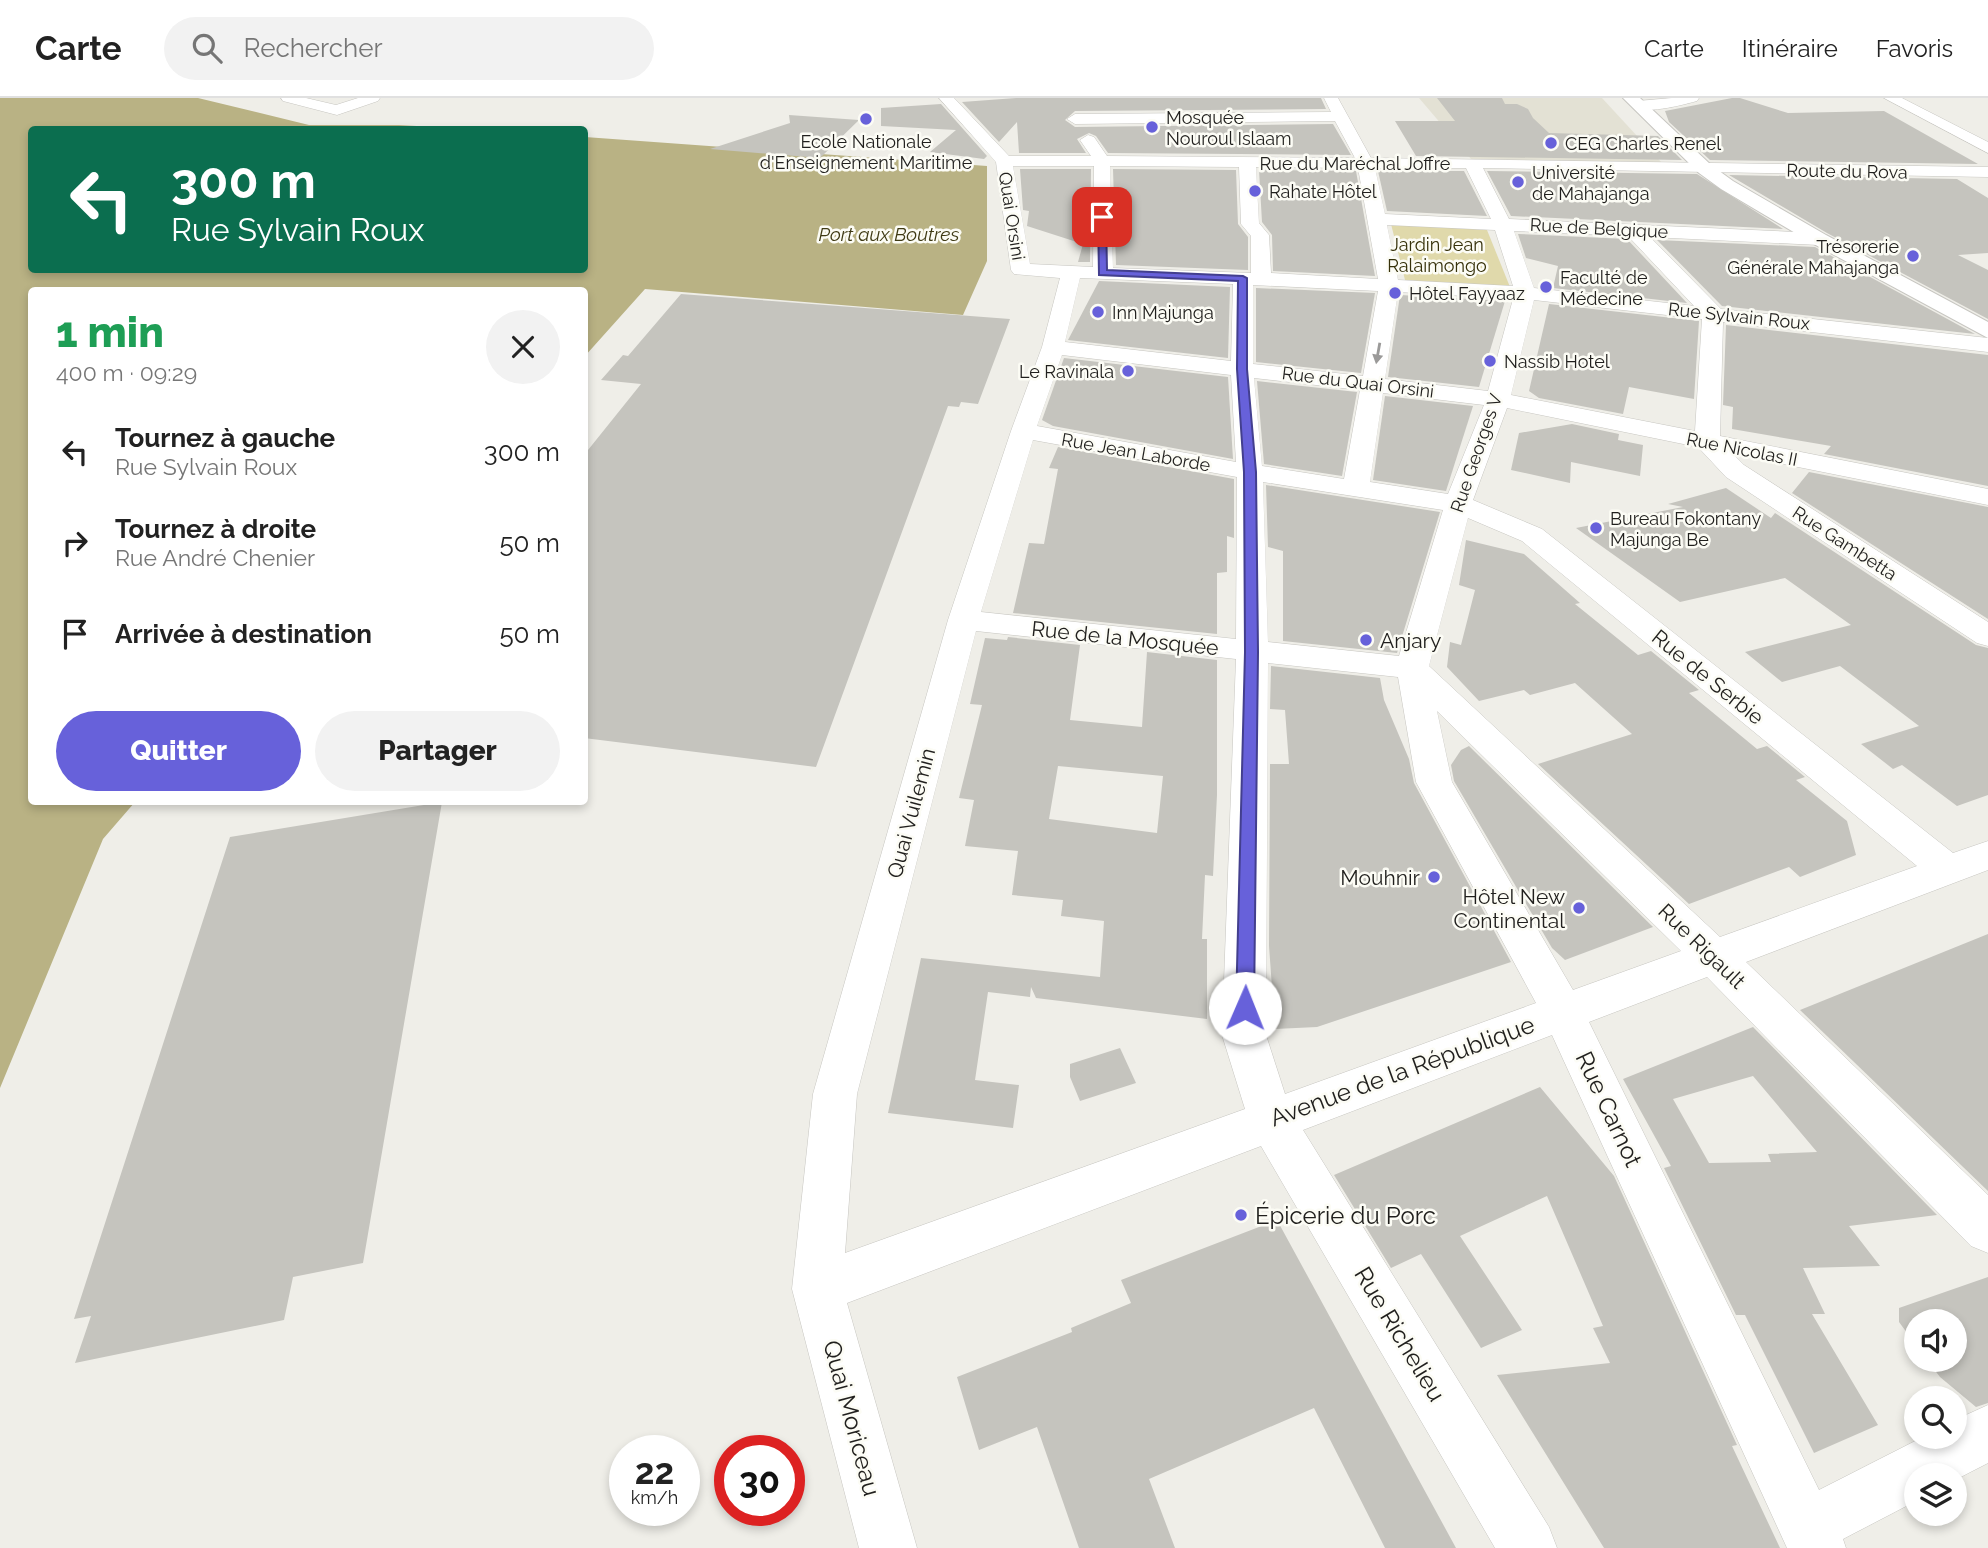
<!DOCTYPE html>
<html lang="fr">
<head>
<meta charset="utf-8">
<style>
  body { margin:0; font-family:Raleway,sans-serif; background:#f2f2f2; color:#222; height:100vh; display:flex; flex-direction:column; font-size:26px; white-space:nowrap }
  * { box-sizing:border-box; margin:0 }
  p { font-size:23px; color:#767676 }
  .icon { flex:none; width:38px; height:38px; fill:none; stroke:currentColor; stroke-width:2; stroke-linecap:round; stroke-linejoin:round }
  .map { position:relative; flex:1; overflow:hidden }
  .sheet { position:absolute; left:28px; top:189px; width:560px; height:518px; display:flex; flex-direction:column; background:#fff; border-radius:7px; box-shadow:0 4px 10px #0003 }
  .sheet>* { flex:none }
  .hud { position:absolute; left:28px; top:28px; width:560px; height:147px; border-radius:7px; box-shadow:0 4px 10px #0003; background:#0b6e4f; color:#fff; overflow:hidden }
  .fabs { position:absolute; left:1904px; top:1211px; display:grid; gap:14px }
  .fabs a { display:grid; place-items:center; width:63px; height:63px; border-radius:50%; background:#fff; box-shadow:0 4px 10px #0003; font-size:35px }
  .speed { position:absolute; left:609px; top:1337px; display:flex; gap:14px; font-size:35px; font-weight:700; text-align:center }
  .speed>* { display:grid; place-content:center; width:91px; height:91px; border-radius:50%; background:#fff; box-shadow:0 4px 10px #0003; line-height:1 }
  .speed small { font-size:18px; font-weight:400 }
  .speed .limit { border:10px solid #d22; background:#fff; color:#111 }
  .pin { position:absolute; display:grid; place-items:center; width:60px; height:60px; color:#fff; margin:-30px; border-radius:14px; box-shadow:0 4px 10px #0006 }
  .me { position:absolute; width:77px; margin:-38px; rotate:1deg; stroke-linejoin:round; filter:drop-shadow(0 0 5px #0008) }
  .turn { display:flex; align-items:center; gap:24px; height:147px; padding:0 28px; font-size:32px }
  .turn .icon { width:91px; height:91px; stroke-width:2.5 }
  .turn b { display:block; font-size:49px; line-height:60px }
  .round { display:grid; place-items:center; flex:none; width:74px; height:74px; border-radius:37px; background:#f2f2f2 }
  .head { display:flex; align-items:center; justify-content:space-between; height:119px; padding:0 28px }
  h1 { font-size:42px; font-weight:800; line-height:52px; color:#1e9e55 }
  .cta { display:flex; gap:14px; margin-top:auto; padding:14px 28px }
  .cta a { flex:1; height:80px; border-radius:42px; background:#6761da; color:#fff; font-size:28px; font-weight:800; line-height:80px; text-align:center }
  .cta a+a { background:#f2f2f2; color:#222 }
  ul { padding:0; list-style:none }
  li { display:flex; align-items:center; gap:21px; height:91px; padding:0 28px }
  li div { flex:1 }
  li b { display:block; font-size:26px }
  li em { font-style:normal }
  header { display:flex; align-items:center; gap:42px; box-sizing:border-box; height:98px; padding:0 35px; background:#fff; border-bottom:2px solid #e0e0e0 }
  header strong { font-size:33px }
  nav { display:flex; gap:38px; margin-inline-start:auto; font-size:24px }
  .search { width:490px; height:63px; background:#f2f2f2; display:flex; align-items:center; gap:18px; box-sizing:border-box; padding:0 24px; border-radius:38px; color:#767676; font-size:26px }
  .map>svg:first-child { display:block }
  .built { fill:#e3e1d4 }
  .green { fill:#e0d9ab }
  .water { fill:#b9b284 }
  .building { fill:#c5c4be; fill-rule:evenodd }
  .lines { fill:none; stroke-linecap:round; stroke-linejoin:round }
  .minor-casing { stroke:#c7c6c1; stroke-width:1 }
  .major-casing { stroke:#c7c6c1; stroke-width:2 }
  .minor { fill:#fff; fill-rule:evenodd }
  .major { fill:#fff; fill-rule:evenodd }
  .oneway { fill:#9b9a99 }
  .route { fill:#6761da; stroke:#433f8e; stroke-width:2 }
  .poi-dot { fill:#6761da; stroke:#fcfcf5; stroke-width:2.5 }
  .labels { text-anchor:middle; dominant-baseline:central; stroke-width:5; stroke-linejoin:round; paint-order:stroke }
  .far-poi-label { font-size:18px; fill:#201f1d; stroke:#fcfcf5; text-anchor:start }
  .far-street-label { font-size:18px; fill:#201f1d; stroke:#fcfcf5 }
  .far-park-label { font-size:18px; fill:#36310a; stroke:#fcfcf5 }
  .far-water-label { font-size:19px; font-style:italic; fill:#3f3a14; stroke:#fcfcf5 }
  .street-label { font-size:21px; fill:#201f1d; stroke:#fcfcf5 }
  .poi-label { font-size:21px; fill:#201f1d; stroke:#fcfcf5; text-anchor:end }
  .near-street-label { font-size:24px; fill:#201f1d; stroke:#fcfcf5 }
  .near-poi-label { font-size:24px; fill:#201f1d; stroke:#fcfcf5; text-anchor:start }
</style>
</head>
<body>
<header>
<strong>Carte</strong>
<div class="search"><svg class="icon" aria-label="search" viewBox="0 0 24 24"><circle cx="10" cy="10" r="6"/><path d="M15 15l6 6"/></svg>Rechercher</div>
<nav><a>Carte</a><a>Itinéraire</a><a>Favoris</a></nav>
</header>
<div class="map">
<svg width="1988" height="1450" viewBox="0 0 1988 1450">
  <rect width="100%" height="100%" fill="#efeee8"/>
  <polygon class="built" points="1419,0 1602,0 1662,65 1471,61"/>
  <polygon class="green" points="1391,126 1487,132 1510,189 1405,182"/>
  <polygon class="water" points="0,0 198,0 309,27 399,27 469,31 32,32 32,172 584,172 585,39 987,68 987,163 963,217 645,191 585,258 584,192 32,192 32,704 135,704 103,741 0,990"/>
  <g class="building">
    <polygon points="1016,0 1321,0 1326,11 1075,13 1065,22 1075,29 1333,26 1351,57 1108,55 1096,38 1089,35 1077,41 1086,55 1019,55 1017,24 999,44 962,4"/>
    <polygon points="1437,0 1502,0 1505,6 1517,6 1528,11 1533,20 1549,35 1658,38 1682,62 1416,58 1395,23 1455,23"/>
    <polygon points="1732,0 1740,0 1788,15 1884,13 1978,66 1710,62 1669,24 1665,13"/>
    <polygon points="941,6 987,58 984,61 930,54 956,32 881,28 881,10"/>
    <polygon points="789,17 859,22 820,60 710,51 790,25"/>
    <polygon points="1020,71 1091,71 1090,164 1078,164 1083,146 1027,128 1029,113 1023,112"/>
    <polygon points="1113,71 1236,72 1238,126 1248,139 1248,172 1116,167"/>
    <polygon points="1259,72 1356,73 1375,178 1273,173 1272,137 1262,124"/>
    <polygon points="1378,73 1464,73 1487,118 1387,113"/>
    <polygon points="1487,73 1697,76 1783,131 1511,118"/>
    <polygon points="1729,77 1957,81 1988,100 1988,155 1958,157 1988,172 1988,221 1827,135"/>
    <polygon points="1518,136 1627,141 1687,205 1553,190 1558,168 1526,160"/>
    <polygon points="1657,142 1815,149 1975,236 1722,208"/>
    <polygon points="1099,183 1230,189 1228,260 1068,242"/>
    <polygon points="1256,190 1375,195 1361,275 1256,264"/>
    <polygon points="681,196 1010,221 978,306 961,304 959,309 948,308 816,669 584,640 584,357 641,286 601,282 623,257 628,258"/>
    <polygon points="1400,197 1505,203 1479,289 1388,279"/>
    <polygon points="1549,206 1699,223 1694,301 1629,289 1623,316 1539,300 1529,293"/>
    <polygon points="1726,227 1988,257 1988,388 1824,356 1831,348 1732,331 1733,309 1723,307"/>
    <polygon points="1064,260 1228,279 1233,361 1053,328 1042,322"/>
    <polygon points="1257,283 1357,294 1342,378 1264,366"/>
    <polygon points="1385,298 1473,308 1446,393 1373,382"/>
    <polygon points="1572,326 1619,336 1618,342 1643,347 1640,378 1571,364 1570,385 1511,372 1519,335"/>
    <polygon points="1058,349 1234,381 1234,440 1227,438 1227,474 1217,475 1217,536 1013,515 1029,445 1044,446 1058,371 1049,370"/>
    <polygon points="1809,374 1988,409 1988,521 1792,395"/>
    <polygon points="1266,387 1440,414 1397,555 1283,543 1283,453 1268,449"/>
    <polygon points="1726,390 1771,420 1775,415 1976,547 1988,550 1988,697 1957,708 1902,667 1893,671 1861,646 1919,628 1840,568 1782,584 1745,554 1851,527 1785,480 1680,504 1576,430 1683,409 1668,406"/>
    <polygon points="1466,442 1524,456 1580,505 1575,506 1638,557 1651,553 1699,592 1689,595 1757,651 1767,648 1805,679 1796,682 1847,723 1856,757 1800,779 1789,769 1689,806 1538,666 1632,636 1575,585 1530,597 1524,592 1479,603 1447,569 1450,544 1461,547 1475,492 1459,487"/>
    <path d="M1008,539L1080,547L1070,622L1142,629L1147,554L1217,562V697L1213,778L1205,777L1202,841H1207V921L1036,900L1031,889L1030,899L988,894L975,982L1019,987L1013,1030L888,1015L921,860L1100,879L1104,823L1061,818L1063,802L1012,797L1018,753L965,748L974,702L959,700L982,607L970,606L985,540L1007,542ZM1058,668L1163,678L1157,735L1049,721Z"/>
    <polygon points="1271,568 1380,580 1384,602 1409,661 1414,685 1511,864 1317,929 1275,931 1269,848 1270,666 1289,666 1285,612 1270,611"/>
    <polygon points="1469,648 1653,829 1565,862 1552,850 1454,683 1451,667 1461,652"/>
    <polygon points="442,704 363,1165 293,1179 284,1222 75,1265 91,1218 74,1221 230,739"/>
    <polygon points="1988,836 1988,1093 1800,912"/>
    <path d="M1753,929L1937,1117L1849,1128L1880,1168L1803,1170L1825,1216H1812L1878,1327L1814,1355L1745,1217H1736L1664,1070L1671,1068L1623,981ZM1753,978L1817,1054L1768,1056L1771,1064L1709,1065L1673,1001Z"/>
    <polygon points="1120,950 1136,985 1080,1003 1070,979 1070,966"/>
    <polygon points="1540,989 1614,1078 1737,1347 1732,1348 1780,1450 1604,1450 1497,1277 1610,1265 1593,1230 1603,1228 1547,1098 1460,1138 1522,1232 1481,1250 1421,1156 1391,1170 1334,1077"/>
    <polygon points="1277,1122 1456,1450 1385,1450 1314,1310 1149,1381 1175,1450 1079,1450 1037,1329 979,1352 957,1279 1072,1234 1071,1230 1131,1205 1121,1182"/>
    <polygon points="1988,1179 1988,1305 1976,1309 1940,1279 1927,1262 1955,1262 1955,1223 1916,1223 1916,1247 1899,1224 1899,1210"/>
  </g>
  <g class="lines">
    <defs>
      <g id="minor">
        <polygon points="281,0 306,0 336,7 358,0 380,0 378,3 337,17 283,3"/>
        <path d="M939,0H954L1009,58H1091L1080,42L1088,37L1094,39L1107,58L1355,60L1335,23L1075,26L1067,21L1075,16L1331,14L1324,0H1338L1371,60L1988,69V79L1483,70L1509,121L1819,135L1828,141L1819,147L1650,139L1721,211L1988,240V254L1723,224L1720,338L1988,391V407L1733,356L1744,367L1988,524V548L1977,545L1726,379L1698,349L1507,310L1473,402L1542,431L1953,755L1988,743V772L1746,864L1988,1097V1155L1971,1148L1707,879L1589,924L1819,1392L1923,1339H1955V1322L1988,1307V1365L1955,1382V1377H1916V1403L1843,1441L1846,1450H1787L1552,937L1303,1032L1549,1429L1557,1450H1495L1261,1048L847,1205L917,1450H859L792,1191L813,996L948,522L1011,333L1042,249L1060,180L1014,176L1011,172L996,64ZM1013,68H1094L1093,169L1030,166ZM1110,68L1239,69L1241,126L1251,138V175L1113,170ZM1256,69L1358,70L1378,181L1271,175L1269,137L1259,125ZM1375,70H1466L1491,121L1385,116ZM1387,127L1495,132L1513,188L1398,182ZM1514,133L1628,138L1694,208L1534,190ZM1080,180L1233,186L1231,263L1065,244ZM1253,187L1378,193L1363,278L1253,266ZM1398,194L1513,201L1488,293L1385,281ZM1534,202L1702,221L1695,333L1511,297ZM1062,257L1231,277L1236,364L1037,328ZM1254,280L1360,292L1344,381L1262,368ZM1383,295L1484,307L1448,396L1370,384ZM1033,342L1237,379L1236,541L981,514ZM1263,384L1443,412L1399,558L1268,544ZM1468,420L1522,443L1917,768L1720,839L1429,568ZM976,533L1236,561L1222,937L1245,1011L845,1155L857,996ZM1268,565L1398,579L1416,684L1536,905L1285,996L1266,937ZM1437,613L1681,853L1573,892L1452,684Z"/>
        <path d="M1672,0H1699L1697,3C1682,7 1642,18 1631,7L1638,3Z"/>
        <polygon points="1884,0 1902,0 1988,44 1988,55"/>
      </g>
      <polygon id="major" points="1623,0 1640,0 1711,67 1733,83 1826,137 1988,224 1988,240 1812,145 1721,91 1699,75"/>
    </defs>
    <use href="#minor" class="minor-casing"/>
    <use href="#major" class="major-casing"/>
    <use href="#minor" class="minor"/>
    <use href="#major" class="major"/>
  </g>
  <defs><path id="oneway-solid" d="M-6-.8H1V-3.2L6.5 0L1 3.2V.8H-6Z" transform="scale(1.75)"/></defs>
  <use class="oneway" href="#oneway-solid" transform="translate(1378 255) rotate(100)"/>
  <polygon class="route" points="1102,117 1106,119 1107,172 1243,178 1247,180 1247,271 1256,374 1258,554 1254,910 1251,916 1245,918 1238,916 1236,910 1245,554 1244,374 1237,271 1238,183 1099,177 1098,119"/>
  <g class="poi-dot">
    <circle cx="866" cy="21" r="7"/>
    <circle cx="1152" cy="29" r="7"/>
    <circle cx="1551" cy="45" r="7"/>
    <circle cx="1518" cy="84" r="7"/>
    <circle cx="1255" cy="93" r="7"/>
    <circle cx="1913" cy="158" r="7"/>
    <circle cx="1546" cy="189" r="7"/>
    <circle cx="1395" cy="195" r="7"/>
    <circle cx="1098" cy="214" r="7"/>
    <circle cx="1490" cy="263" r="7"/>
    <circle cx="1128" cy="273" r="7"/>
    <circle cx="1596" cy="430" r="7"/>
    <circle cx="1366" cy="542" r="7"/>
    <circle cx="1434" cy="779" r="7"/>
    <circle cx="1579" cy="810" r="7"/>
    <circle cx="1241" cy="1117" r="7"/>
  </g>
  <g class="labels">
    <g class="far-poi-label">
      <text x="1166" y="19">Mosquée<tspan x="1166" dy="21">Nouroul Islaam</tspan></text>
      <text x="866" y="43" text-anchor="middle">Ecole Nationale<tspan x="866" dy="21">d'Enseignement Maritime</tspan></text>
      <text x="1565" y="45">CEG Charles Renel</text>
      <text x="1532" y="74">Université<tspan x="1532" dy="21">de Mahajanga</tspan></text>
      <text x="1269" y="93">Rahate Hôtel</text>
      <text x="1899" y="148" text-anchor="end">Trésorerie<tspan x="1899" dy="21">Générale Mahajanga</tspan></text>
      <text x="1560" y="179">Faculté de<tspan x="1560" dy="21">Médecine</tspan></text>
      <text x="1409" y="195">Hôtel Fayyaaz</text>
      <text x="1112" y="214">Inn Majunga</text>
      <text x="1504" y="263">Nassib Hotel</text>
      <text x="1114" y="273" text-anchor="end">Le Ravinala</text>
      <text x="1610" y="420">Bureau Fokontany<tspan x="1610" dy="21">Majunga Be</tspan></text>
    </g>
    <g class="far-street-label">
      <text x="1355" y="65">Rue du Maréchal Joffre</text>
      <text transform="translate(1847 73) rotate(1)">Route du Rova</text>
      <text transform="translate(1012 118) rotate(81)">Quai Orsini</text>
      <text transform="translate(1599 130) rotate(3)">Rue de Belgique</text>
      <text transform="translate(1739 218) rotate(6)">Rue Sylvain Roux</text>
      <text transform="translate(1358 284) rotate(7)">Rue du Quai Orsini</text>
      <text transform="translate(1742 351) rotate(11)">Rue Nicolas II</text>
      <text transform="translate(1136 354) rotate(10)">Rue Jean Laborde</text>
      <text transform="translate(1476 355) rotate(-71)">Rue Georges V</text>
      <text transform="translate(1845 445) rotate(33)">Rue Gambetta</text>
    </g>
    <g class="far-park-label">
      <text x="1437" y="146">Jardin Jean<tspan x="1437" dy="21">Ralaimongo</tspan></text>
    </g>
    <g class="far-water-label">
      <text x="889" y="136">Port aux Boutres</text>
    </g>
    <g class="street-label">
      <text transform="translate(1125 540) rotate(6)">Rue de la Mosquée</text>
      <text transform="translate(1708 579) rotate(39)">Rue de Serbie</text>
      <text transform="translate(911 715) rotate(-75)">Quai Vuilemin</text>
      <text transform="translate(1702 848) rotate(44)">Rue Rigault</text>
    </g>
    <g class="poi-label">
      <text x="1380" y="542" text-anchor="start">Anjary</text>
      <text x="1420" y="779">Mouhnir</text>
      <text x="1565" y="798">Hôtel New<tspan x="1565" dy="24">Continental</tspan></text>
    </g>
    <g class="near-street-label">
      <text transform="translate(1402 973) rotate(-20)">Avenue de la République</text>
      <text transform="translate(1609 1011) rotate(65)">Rue Carnot</text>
      <text transform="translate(1400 1236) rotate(59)">Rue Richelieu</text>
      <text transform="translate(852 1320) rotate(75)">Quai Moriceau</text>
    </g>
    <g class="near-poi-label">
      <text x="1255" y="1117">Épicerie du Porc</text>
    </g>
  </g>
</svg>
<div class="fabs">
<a><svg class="icon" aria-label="sound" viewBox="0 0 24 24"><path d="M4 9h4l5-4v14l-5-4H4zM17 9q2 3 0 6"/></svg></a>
<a><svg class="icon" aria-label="search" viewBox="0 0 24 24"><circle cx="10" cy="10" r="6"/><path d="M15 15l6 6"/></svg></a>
<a><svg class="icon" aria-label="layers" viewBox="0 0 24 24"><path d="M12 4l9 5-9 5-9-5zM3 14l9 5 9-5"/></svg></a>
</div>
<div class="speed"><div>22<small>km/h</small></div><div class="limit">30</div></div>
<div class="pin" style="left:1102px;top:119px;background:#d93025"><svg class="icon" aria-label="arrive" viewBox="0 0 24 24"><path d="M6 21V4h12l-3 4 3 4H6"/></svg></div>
<svg class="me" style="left:1245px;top:910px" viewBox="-20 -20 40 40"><circle r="19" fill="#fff"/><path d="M0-13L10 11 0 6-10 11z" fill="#6761da"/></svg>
<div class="hud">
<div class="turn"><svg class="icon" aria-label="left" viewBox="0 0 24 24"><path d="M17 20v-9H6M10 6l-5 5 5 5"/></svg><div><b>300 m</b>Rue Sylvain Roux</div></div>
</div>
<section class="sheet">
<div class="head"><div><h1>1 min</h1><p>400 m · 09:29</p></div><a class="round"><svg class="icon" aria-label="close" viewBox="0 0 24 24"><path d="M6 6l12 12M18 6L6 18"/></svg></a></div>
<ul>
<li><svg class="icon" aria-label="left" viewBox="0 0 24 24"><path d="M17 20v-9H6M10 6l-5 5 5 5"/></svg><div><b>Tournez à gauche</b><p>Rue Sylvain Roux</p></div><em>300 m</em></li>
<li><svg class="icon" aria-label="right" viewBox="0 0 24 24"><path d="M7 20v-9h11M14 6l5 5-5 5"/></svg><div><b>Tournez à droite</b><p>Rue André Chenier</p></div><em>50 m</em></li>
<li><svg class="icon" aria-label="arrive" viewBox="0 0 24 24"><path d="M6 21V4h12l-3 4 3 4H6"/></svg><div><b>Arrivée à destination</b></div><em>50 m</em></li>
</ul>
<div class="cta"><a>Quitter</a><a>Partager</a></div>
</section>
</div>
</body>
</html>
